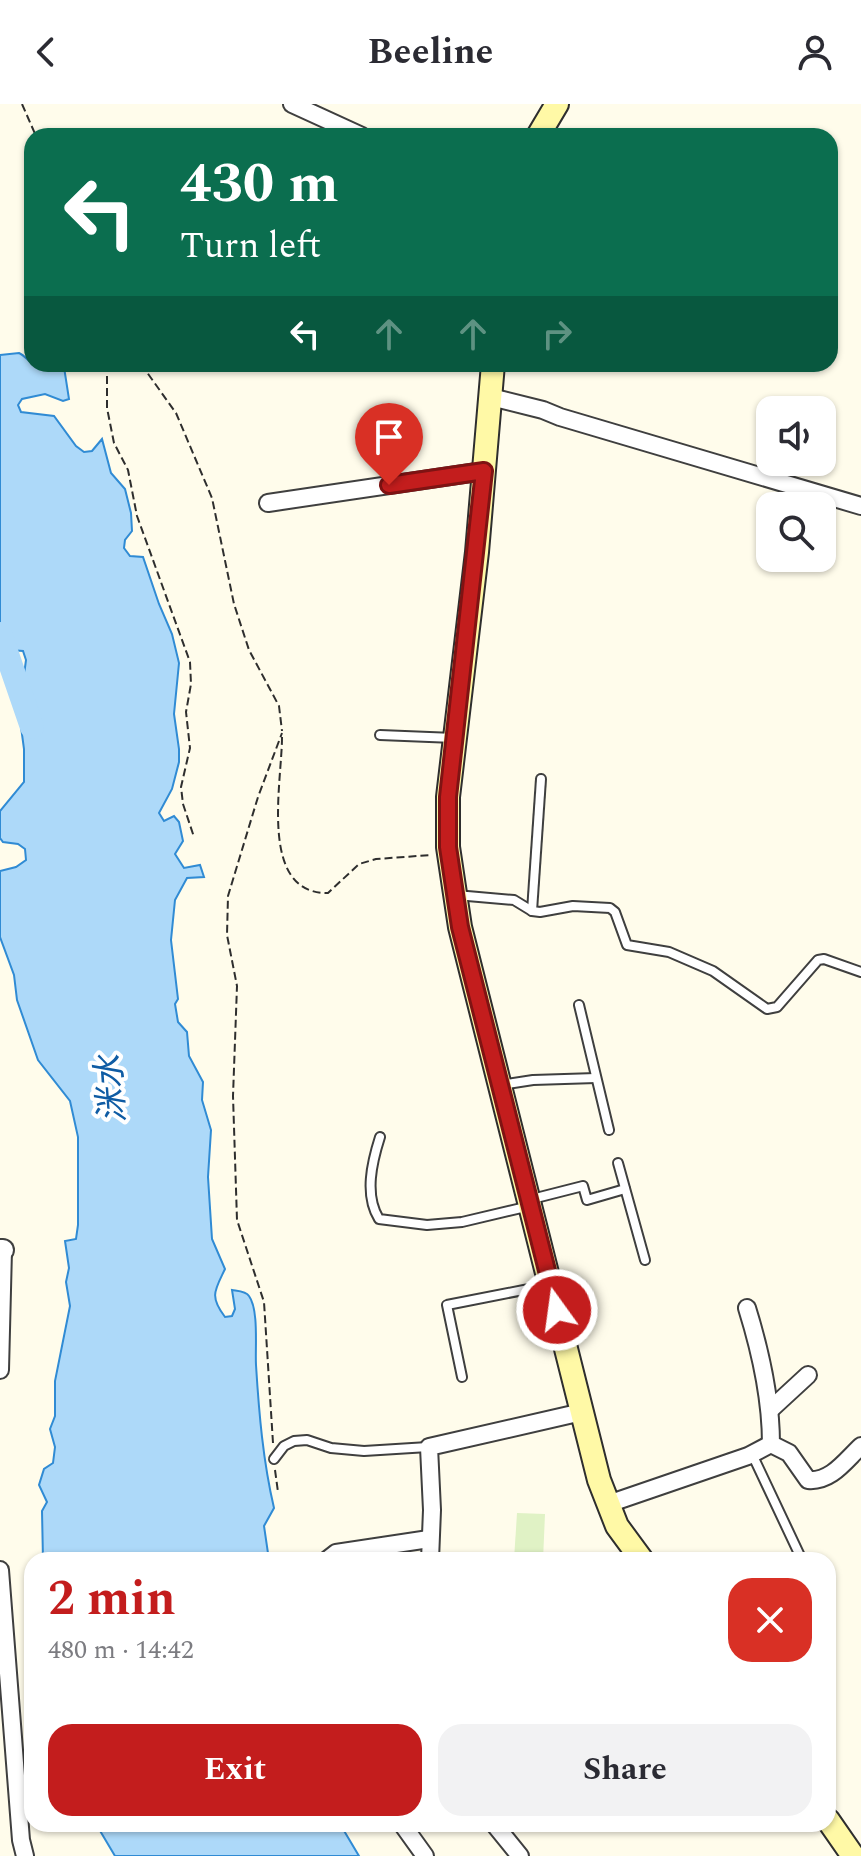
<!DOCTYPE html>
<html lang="en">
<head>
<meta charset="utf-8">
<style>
  body { margin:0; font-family:Spectral,"Noto Sans SC",serif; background:#f2f2f3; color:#2b2b33; height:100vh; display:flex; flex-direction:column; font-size:30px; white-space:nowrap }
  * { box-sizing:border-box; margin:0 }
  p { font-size:26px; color:#7c7c81 }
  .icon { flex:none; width:44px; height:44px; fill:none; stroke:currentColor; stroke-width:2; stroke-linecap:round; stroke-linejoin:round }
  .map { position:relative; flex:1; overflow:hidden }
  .drawer { position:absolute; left:24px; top:1448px; width:812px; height:280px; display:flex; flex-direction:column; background:#fff; border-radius:24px; box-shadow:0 2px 6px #0004 }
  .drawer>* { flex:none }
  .guide { position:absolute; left:24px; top:24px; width:814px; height:244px; border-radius:24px; box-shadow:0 2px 6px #0004; background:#0b6e4f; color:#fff; overflow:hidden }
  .controls { position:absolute; left:756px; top:292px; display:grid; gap:16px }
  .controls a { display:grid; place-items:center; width:80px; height:80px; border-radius:16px; background:#fff; box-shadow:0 2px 6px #0004; font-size:40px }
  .pin { position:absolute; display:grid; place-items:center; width:68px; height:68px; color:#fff; margin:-82px -34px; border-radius:50% 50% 50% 0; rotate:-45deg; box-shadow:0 0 8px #0007 }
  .pin .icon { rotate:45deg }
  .me { position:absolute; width:88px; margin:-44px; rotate:346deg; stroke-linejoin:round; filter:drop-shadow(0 0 6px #0008) }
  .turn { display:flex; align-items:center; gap:28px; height:168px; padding:0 24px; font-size:36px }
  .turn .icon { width:104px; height:104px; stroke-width:2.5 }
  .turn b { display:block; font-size:56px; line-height:68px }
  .lanes { display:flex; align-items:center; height:76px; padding:0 24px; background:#0003; justify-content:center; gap:40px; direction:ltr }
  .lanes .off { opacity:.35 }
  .round { display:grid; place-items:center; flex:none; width:84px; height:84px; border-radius:24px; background:#f2f2f3 }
  .overview { display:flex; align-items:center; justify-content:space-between; height:136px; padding:0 24px }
  h1 { font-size:48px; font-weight:700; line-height:60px; color:#c31d1d }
  .action { display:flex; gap:16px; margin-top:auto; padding:16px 24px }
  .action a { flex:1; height:92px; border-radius:24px; background:#c31d1d; color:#fff; font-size:32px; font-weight:700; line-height:92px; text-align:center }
  .action a+a { background:#f2f2f3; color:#2b2b33 }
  header { display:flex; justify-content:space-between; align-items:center; height:104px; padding:0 24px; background:#fff; font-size:36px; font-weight:700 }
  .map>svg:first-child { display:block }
  .pitch { fill:#e0f2c5 }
  .water { fill:#add9f9; stroke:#308bd4; stroke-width:2 }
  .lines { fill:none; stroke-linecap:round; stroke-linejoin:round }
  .river { stroke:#add9f9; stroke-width:24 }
  .service-casing { stroke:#3f3f3f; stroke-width:12 }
  .minor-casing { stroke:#3f3f3f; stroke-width:20 }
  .tertiary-casing { stroke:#3f3f3f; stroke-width:24 }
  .secondary-casing { stroke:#2e2e2e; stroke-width:26 }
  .path { stroke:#2e2e2e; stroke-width:2; stroke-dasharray:8 4; stroke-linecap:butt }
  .service { stroke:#fff; stroke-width:8 }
  .minor { stroke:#fff; stroke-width:16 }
  .tertiary { stroke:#fff; stroke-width:20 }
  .secondary { stroke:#fff9a6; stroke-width:22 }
  .route-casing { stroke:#7f1313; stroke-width:20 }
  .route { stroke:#c31d1d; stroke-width:14 }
  .labels { text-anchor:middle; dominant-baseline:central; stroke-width:8; stroke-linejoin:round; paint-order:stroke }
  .water-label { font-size:34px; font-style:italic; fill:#0f5ca4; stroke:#fff }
</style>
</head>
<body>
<header><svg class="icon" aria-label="back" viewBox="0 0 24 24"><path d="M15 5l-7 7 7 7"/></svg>Beeline<svg class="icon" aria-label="person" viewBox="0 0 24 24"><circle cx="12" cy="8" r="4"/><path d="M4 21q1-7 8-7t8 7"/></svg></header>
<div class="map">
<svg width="861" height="1752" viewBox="0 0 861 1752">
  <rect width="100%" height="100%" fill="#fffceb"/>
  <polygon class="pitch" points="517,1409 545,1410 543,1456 514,1456"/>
  <g class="water">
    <path d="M19,249C26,252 30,260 36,261C44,263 58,260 67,260L64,263L69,295L63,297L45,290L22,295L18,301L21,308L54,312L76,342L84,348L92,347L102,335L111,369L125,385L131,409L132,427L125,436L124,444L130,452L143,453L159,500L172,530L179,559L174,610L179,645V658L172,685L159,709L164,717L174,712L179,718L183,737L175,750L184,764L200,761L204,773L187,774L175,796L171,836L178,895L175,900L178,918L187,928L189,952L203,978L202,996L211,1026L208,1073L212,1135L225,1165C215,1186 209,1192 225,1213L232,1212L235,1205L232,1186C238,1187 246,1187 249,1192C259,1206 255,1244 256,1261C259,1309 263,1357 274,1404L264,1422L269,1456H43L42,1407L47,1398L39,1381L44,1365L53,1359L55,1343L50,1325L55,1312V1277L70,1202L66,1178L69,1164L65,1137L76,1135L78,1121V1033L70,997L38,956L17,896L14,871L0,833V767L16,763L26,756L25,745L18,740L3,738L0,734V707L24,678V645L19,608L26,556L23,547L9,546L0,540V251Z"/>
    <polygon points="96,1720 340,1720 359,1752 115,1752"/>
  </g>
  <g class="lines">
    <polyline class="river" points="0,530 32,623"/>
    <defs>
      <g id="service">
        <polyline points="380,631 454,634"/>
        <polyline points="456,791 514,796 532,807 540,808 573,802 610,804 615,808 627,841 669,848 713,867 767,905 777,903 818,856 824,855 861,868"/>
        <polyline points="532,807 541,675"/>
        <polyline points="579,901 609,1026"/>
        <polyline points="501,981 533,976 596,974"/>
        <path d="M380,1033C372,1058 364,1091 379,1115L427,1121L462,1118L530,1102"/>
        <polyline points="618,1059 645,1156"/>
        <polyline points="532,1095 583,1082 587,1096 625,1085"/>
        <polyline points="462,1273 447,1201 549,1181"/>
        <polyline points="752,1350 802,1456"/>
        <polyline points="274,1355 284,1342 294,1337 307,1336 331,1344 364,1347 428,1343"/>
      </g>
      <g id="minor">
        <polyline points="292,0 362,32"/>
        <polyline points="491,293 543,306 560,313 861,402"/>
        <polyline points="268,399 484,367"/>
        <path d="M747,1204C761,1249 771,1293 771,1340L789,1349L808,1376C831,1378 845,1357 861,1342"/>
        <polyline points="0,1266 3,1146"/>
        <polyline points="770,1306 808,1271"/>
        <polyline points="608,1400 748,1352 771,1340"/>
        <polyline points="327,1456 336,1449 429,1435"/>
        <polyline points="430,1456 432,1406 429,1343 582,1308"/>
        <polyline points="0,1466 21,1736 25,1752"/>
        <polyline points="402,1720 425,1752"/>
        <polyline points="494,1720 520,1752"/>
      </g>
      <polyline id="tertiary" points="0,1146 3,1146"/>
      <g id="secondary">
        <polyline points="538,32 557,0"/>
        <polyline points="493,260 477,448 448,693 448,743 460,823 599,1376 617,1422 642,1456"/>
        <polyline points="828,1716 853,1752"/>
      </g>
    </defs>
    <use href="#service" class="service-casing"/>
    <use href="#minor" class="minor-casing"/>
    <use href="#tertiary" class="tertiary-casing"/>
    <use href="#secondary" class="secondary-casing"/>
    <g class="path">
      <polyline points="22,0 36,32"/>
      <polyline points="107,260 107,304 114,339 128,366 137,412 190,558 191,580 186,608 190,644 181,683 183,700 194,733"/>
      <polyline points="141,260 176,309 212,394 234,500 249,546 279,602 282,627"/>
      <path d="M282,633C282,679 258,790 328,789L359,760L376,755L431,751"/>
      <polyline points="273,1339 264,1198 237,1116 233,992 237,882 227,831 228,792 258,693 282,629"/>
      <polyline points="275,1366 278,1388"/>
    </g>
    <use href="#service" class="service"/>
    <use href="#minor" class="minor"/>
    <use href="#tertiary" class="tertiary"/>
    <use href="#secondary" class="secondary"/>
  </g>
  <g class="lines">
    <defs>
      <polyline id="route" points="389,381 484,367 448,693 448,743 460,823 557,1206"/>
    </defs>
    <use href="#route" class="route-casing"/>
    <use href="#route" class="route"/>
  </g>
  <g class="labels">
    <g class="water-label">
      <text transform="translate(112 985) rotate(-94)">洣水</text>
    </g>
  </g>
</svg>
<div class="controls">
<a><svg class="icon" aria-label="sound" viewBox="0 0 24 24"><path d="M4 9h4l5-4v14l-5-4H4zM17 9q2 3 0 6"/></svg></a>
<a><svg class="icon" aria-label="search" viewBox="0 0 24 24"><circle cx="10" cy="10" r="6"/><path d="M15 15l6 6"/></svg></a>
</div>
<div class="pin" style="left:389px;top:381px;background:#d93025"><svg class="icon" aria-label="arrive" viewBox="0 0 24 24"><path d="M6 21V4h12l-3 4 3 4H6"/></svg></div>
<svg class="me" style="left:557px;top:1206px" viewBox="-20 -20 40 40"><circle r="17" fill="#c31d1d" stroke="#fff" stroke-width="3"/><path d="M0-11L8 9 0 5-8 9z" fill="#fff"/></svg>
<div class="guide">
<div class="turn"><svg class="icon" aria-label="left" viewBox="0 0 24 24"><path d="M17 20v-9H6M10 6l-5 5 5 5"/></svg><div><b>430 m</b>Turn left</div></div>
<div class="lanes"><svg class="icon" aria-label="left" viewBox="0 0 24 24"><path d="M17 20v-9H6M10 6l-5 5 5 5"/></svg><svg class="icon off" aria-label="ahead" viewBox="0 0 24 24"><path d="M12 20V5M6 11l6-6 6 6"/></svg><svg class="icon off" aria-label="ahead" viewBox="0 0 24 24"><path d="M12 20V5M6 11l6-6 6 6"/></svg><svg class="icon off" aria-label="right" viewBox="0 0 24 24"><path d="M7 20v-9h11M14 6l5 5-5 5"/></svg></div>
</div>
<section class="drawer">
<div class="overview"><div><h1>2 min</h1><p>480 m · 14:42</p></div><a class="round" style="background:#d93025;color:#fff"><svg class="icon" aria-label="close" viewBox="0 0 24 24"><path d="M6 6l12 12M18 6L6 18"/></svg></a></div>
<div class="action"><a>Exit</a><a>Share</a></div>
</section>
</div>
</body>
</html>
